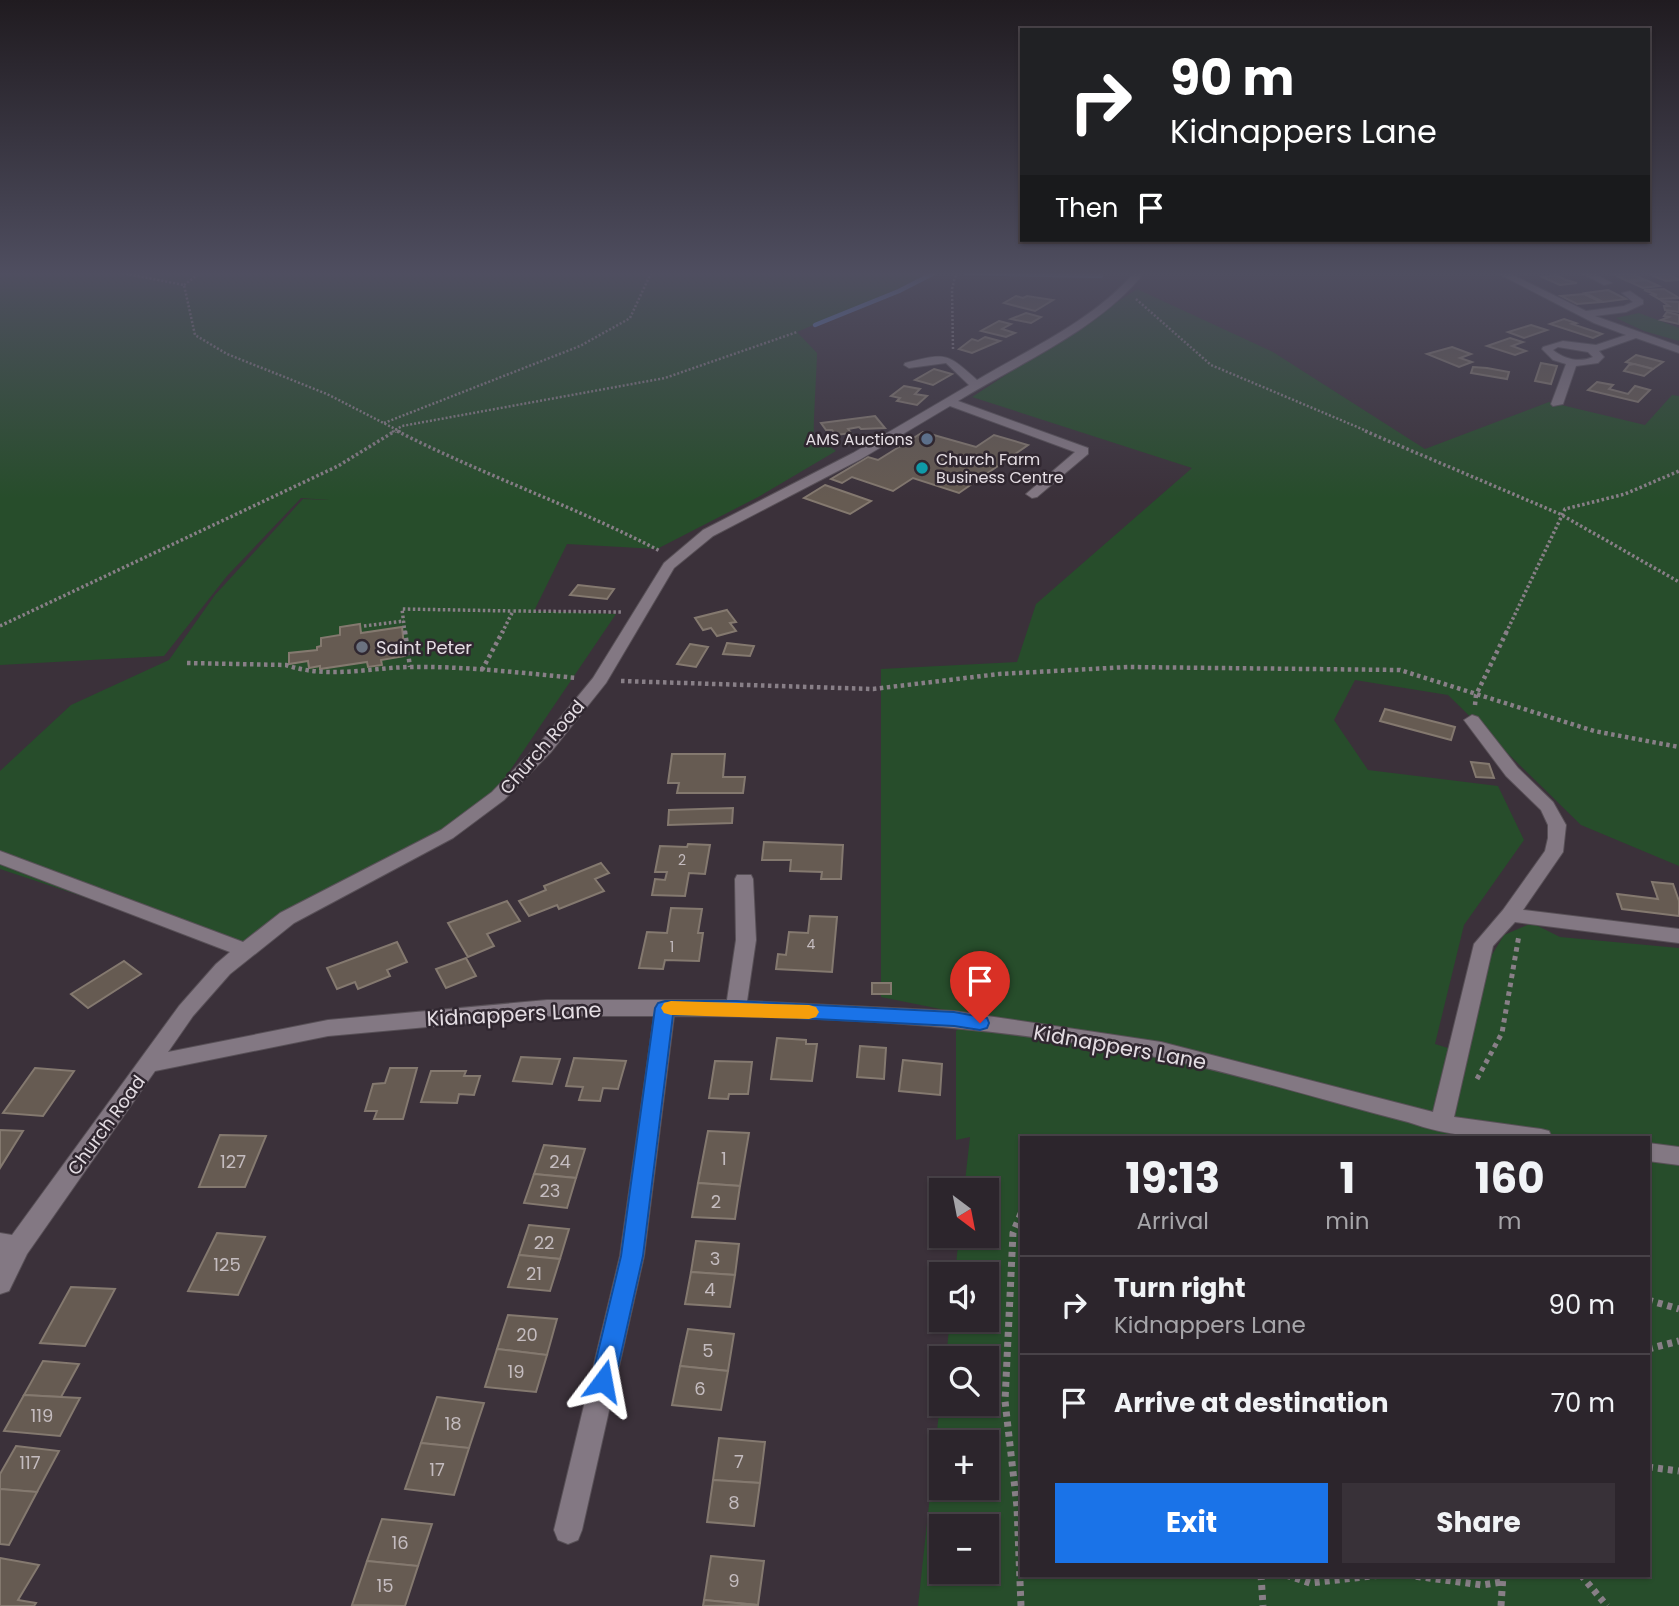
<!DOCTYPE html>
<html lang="en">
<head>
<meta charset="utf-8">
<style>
  body { margin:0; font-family:Poppins,sans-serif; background:#383138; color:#f1f3f6; height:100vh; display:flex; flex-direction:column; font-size:26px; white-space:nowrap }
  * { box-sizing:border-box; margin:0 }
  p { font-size:23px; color:#a6a5a9 }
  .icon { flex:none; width:38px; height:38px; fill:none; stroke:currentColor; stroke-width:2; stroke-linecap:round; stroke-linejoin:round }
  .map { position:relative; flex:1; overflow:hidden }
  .details { position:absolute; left:1020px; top:1136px; width:630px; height:441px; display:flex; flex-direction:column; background:#2c252c; border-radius:0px; box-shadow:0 2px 5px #0004,0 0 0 2px #484248 }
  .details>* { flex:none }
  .hud { position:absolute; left:1020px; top:28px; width:630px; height:214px; border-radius:0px; box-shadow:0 2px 5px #0004,0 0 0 2px #484248; background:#202124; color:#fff; overflow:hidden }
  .needle { width:46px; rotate:148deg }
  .buttons { position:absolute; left:929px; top:1178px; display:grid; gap:14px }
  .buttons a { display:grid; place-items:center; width:70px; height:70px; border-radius:0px; background:#2c252c; box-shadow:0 2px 5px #0004,0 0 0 2px #484248; font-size:35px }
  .pin { position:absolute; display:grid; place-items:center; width:60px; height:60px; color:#fff; margin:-72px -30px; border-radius:50% 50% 50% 0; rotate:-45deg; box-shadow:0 0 7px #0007 }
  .pin .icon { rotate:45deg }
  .me { position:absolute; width:77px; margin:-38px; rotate:13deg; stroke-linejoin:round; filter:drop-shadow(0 0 5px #0008) }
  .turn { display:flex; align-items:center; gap:24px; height:147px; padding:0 35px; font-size:32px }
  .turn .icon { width:91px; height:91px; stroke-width:2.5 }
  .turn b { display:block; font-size:49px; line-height:60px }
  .then { display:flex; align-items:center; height:66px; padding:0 35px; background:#0003; gap:14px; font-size:26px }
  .eta { display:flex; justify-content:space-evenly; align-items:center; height:119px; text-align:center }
  .eta b { font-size:42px; font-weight:700; line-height:49px }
  .primary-button { display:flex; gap:14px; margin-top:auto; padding:14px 35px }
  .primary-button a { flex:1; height:80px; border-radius:0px; background:#1a73e8; color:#fff; font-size:28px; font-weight:700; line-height:80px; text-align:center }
  .primary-button a+a { background:#383138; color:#f1f3f6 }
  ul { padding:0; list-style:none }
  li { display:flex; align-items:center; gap:21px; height:98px; padding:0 35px; border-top:2px solid #484248 }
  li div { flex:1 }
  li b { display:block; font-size:26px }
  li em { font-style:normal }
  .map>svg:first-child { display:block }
  .green { fill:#274d2b; fill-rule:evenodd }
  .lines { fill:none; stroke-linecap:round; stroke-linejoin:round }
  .stream { stroke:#5879ba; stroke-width:4.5 }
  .building { fill:#665b52; stroke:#84796f; stroke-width:2 }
  .minor-casing { stroke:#585057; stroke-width:2 }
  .path-far4 { stroke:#887f87; stroke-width:2.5; stroke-dasharray:2 2; stroke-linecap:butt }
  .path-far3 { stroke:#887f87; stroke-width:3.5; stroke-dasharray:2.5 2.5; stroke-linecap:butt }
  .path-far2 { stroke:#887f87; stroke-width:4.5; stroke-dasharray:3.5 3.5; stroke-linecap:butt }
  .path-far1 { stroke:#887f87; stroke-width:5; stroke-dasharray:4.5 4.5; stroke-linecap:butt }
  .path { stroke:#887f87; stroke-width:7; stroke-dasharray:5 5; stroke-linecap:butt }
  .minor { fill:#837883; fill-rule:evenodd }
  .route { fill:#1a73e8; stroke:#114b97; stroke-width:2 }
  .slow { fill:#f59e0b }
  .service-dot { fill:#5c6f8a; stroke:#302730; stroke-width:2.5 }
  .culture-dot { fill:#0f9aa8; stroke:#302730; stroke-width:2.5 }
  .worship-dot { fill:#6b7280; stroke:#302730; stroke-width:2.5 }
  .labels { text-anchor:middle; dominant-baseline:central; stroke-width:5; stroke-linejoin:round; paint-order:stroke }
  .number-label { font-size:14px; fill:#c4bcbf }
  .far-poi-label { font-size:16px; fill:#e4dde3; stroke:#302730; text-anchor:end }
  .poi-label { font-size:18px; fill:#e4dde3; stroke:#302730; text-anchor:start }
  .street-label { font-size:18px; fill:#e4dde3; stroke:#302730 }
  .near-number-label { font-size:18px; fill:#c4bcbf }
  .near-street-label { font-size:21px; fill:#e4dde3; stroke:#302730 }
</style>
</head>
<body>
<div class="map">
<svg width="1679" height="1606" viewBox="0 0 1679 1606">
  <rect width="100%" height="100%" fill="#3b313a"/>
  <g class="green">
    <path d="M0,273H928L898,289L797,332L817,353C817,364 813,429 814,433C818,441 829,446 836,451L760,496L657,549L567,544L534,611L616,614L484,809L244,950L0,869V771L71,705L169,660L215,595L303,499L329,500L301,498L227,576L164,656L0,665Z"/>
    <path d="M1137,289L1273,352L1425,449L1549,402L1645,425L1672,395L1679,396V866L1581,825L1448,695L1355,680L1334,720L1368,770L1498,786L1524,840L1464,925L1435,1044L1467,1054L1490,958L1504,935L1532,923L1560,937L1679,948V1606H918L941,1394L942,1404H987V1358H946L950,1320H987V1274H955L959,1236H987V1190H964L970,1137L956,1140V1031L975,1016L881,997V669L1017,662L1036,604L1192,468L972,397ZM1022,1138H1648V1575H1022ZM942,1442H987V1488H942ZM942,1526H987V1572H942Z"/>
    <polygon points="1639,313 1679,328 1679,341 1644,331 1616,318"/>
  </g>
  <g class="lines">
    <g class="stream">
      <polyline points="967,273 1101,276"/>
      <polyline points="815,325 899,291 934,273"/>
    </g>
  </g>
  <g class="building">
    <polygon points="1631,273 1643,279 1627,281 1615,275"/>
    <polygon points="1667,273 1679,280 1666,281 1651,275"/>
    <polygon points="1556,275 1566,280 1577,283 1560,285 1542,277"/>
    <polygon points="1646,280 1659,286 1643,288 1630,282"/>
    <polygon points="1664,289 1679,298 1659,299 1652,295 1657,295 1644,290"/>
    <polygon points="1608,290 1626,299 1603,302 1585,293"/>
    <polygon points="1584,294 1601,302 1577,304 1561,296"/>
    <polygon points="1016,296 1023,298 1027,296 1053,300 1035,311 1004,303"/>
    <polygon points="1662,301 1679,302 1679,312 1665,310 1664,306 1669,306"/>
    <polygon points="1667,312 1679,315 1679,324 1661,320 1669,317 1664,316"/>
    <polygon points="1026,313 1041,317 1031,323 1011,319"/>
    <polygon points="1564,319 1576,323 1572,324 1602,334 1593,338 1550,324"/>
    <polygon points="999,321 1011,324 1002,329 1015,333 1006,337 981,331"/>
    <polygon points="1531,325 1547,330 1524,338 1508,332"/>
    <polygon points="985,337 1000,341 972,353 959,349 972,339 978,341"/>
    <polygon points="1510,338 1523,342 1512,346 1526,351 1515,355 1487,346"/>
    <polygon points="1452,347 1471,354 1460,358 1472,362 1459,367 1427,354"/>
    <polygon points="1636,355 1663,362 1653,369 1626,362"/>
    <polygon points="1541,363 1557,366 1551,384 1535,381"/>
    <polygon points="1634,364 1653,369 1644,376 1624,371 1629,365"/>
    <polygon points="1473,367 1487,368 1509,372 1507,379 1471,373"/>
    <polygon points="934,369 952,374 933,385 915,380"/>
    <polygon points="1597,382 1613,385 1609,389 1628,394 1635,386 1650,390 1638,402 1588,390"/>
    <polygon points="904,386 920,389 915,394 927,396 917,405 897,401 900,398 891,396"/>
    <polygon points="875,416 885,428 861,429 859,427 848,429 851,433 836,435 832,430 826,430 821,423"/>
    <polygon points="923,432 976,447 994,435 1028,445 959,493 913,478 893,491 852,477 842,483 831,479 868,457 878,460"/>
    <polygon points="825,485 871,501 850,514 804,498"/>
    <polygon points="578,585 614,589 607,599 570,595"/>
    <polygon points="727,610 736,622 730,623 736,631 717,636 711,628 703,630 695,618"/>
    <polygon points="360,624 361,633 402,627 405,656 381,660 382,665 368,667 367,662 320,669 320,666 309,668 308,661 289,664 289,653 317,650 317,647 321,646 321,638 340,635 340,627"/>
    <polygon points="727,643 754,646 750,656 723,654"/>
    <polygon points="690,644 708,647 696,667 677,664"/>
    <polygon points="1385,709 1455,727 1451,740 1380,721"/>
    <polygon points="672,754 725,754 723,777 745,777 743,793 677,793 679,783 668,783"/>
    <polygon points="1471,762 1489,764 1494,778 1476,777"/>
    <polygon points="733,808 732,823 668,825 669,810"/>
    <polygon points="764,842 843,845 841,879 821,879 822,872 790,871 791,860 762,860"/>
    <polygon points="688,844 710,845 705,874 689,873 685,896 652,895 655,879 665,880 667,872 655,872 660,846 687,847"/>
    <polygon points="601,863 609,873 595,879 604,891 559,909 557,905 529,916 519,901 546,890 544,886"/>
    <polygon points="1652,882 1673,884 1679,901 1679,916 1622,909 1617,894 1658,899"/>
    <polygon points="507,901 520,921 487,934 494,946 468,957 448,923"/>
    <polygon points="671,908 702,909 698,933 703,933 699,961 665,960 663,969 639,968 647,932 667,933"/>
    <polygon points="810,916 837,917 832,972 776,969 778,954 786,955 789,932 808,933"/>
    <polygon points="397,942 407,962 387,970 390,976 358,989 355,982 337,989 327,968"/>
    <polygon points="466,958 476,976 446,988 436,969"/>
    <polygon points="124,961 141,974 88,1008 71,994"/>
    <rect x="872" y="983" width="19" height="11"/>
    <polygon points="777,1038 806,1040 806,1044 817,1044 812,1081 771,1079"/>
    <polygon points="860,1046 886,1048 884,1079 857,1077"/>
    <polygon points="521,1057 560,1059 552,1084 513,1081"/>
    <polygon points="574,1058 626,1061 618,1089 603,1088 600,1101 579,1100 583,1087 566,1086"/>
    <polygon points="903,1060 942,1064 940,1095 899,1091"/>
    <polygon points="715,1061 752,1062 748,1094 729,1094 728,1099 709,1098"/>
    <polygon points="35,1068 74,1071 43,1116 3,1113"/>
    <polygon points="390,1068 417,1068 403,1119 374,1119 377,1111 365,1111 373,1084 385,1083"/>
    <polygon points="431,1071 466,1071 464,1076 480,1076 474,1095 459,1094 457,1103 421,1102"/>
    <polygon points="0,1130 23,1131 0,1168"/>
    <polygon points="708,1131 749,1133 740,1186 698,1183"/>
    <polygon points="220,1135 266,1136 245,1187 199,1187"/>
    <polygon points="544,1145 585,1149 576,1178 534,1174"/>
    <polygon points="534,1174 576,1178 567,1208 524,1203"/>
    <polygon points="698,1183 740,1186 735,1219 692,1217"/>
    <polygon points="529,1225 569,1229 560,1259 519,1255"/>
    <polygon points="217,1233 265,1237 238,1295 188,1291"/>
    <polygon points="696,1241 739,1244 735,1275 691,1272"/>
    <polygon points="519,1255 560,1259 550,1291 508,1287"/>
    <polygon points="691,1272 735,1275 730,1307 685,1304"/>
    <polygon points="71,1287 115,1289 85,1346 40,1343"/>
    <polygon points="508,1315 557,1319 547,1355 497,1349"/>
    <polygon points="688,1329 734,1334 728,1371 680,1366"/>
    <polygon points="497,1349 547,1355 536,1392 485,1387"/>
    <polygon points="43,1361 79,1364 61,1397 24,1395"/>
    <polygon points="680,1366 728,1371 721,1410 672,1405"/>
    <polygon points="24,1395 61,1397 80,1398 60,1436 4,1431"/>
    <polygon points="437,1397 484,1403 469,1448 421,1443"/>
    <polygon points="719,1438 765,1442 760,1483 713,1480"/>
    <polygon points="421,1443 469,1448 454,1495 405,1489"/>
    <polygon points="16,1446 59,1451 37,1492 0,1489 0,1474"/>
    <polygon points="713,1480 760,1483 754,1526 707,1522"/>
    <polygon points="0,1489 37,1492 9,1545 0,1544"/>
    <polygon points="382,1519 432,1524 418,1566 367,1561"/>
    <polygon points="711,1556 764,1561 758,1605 704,1600"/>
    <polygon points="0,1558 39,1565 18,1600 36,1603 34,1606 0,1606"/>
    <polygon points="367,1561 418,1566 405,1606 352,1605"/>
    <polygon points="704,1600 758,1605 703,1606"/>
  </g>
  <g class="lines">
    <defs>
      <g id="minor">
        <path d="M1134,273H1144C1101,328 1017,365 958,401L1088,448V454L1037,497L1032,498L1026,494L1075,452L950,406L861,459L713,536L674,568L606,683L551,752L504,800L453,838L294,923L230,974L193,1016L168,1052L328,1020L547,1000H727L736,940L735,879L737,875H751L753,879L756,940L747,1001L954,1011L1161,1042L1433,1112L1474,944L1503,910L1545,851L1548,838V825L1541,810L1506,776L1464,720L1472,715L1478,717L1518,768L1553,802L1566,825L1563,852L1523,910L1679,929V943L1515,922L1493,946L1454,1117L1541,1129L1549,1131L1552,1138C1498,1138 1459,1140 1408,1122C1326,1101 1244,1075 1161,1058C1001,1026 837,1016 674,1016L644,1256L582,1530L578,1540L568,1544L558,1540L554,1530L620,1256L654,1016H547L328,1036L155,1071L27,1254L9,1291L0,1294V1233L12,1235L179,1006L216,964L230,952L0,864V851L243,942L280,913L441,830L492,792L539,744L593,678L664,563L703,530L853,453L969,385L946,363L909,368L904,365L905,363C946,353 946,352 977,380C1031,348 1092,321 1134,273Z"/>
        <path d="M1497,273H1509L1586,311L1624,306L1633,302L1622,293L1630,291L1643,300V304L1626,312L1595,316L1679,346V353L1636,338L1599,351L1604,357L1598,363L1576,366L1563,404L1553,406L1551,404L1566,364L1553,360L1542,349L1543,347L1563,341L1596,345L1626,335L1594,323ZM1558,347L1588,352L1593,357C1579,363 1564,359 1553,350Z"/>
        <polygon points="1581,273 1594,273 1612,283 1604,285"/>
        <polygon points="1648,1143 1679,1147 1679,1165 1648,1161"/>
      </g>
    </defs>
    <use href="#minor" class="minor-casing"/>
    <g class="path-far4">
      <polyline points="122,273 184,285 195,335 227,354 327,394 401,432"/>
      <polyline points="184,285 200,273"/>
      <polyline points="1136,299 1211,365 1369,432"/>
      <polyline points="953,349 952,289 956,273"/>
      <polyline points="384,423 580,346 625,321 630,318 651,273"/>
      <polyline points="392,432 402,426 665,378 797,332"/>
    </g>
    <g class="path-far3">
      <path d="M397,431C483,475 574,506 660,551"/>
      <polyline points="1365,431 1560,514 1679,582"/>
      <polyline points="0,626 338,466 395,431"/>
      <polyline points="364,626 404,621"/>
      <polyline points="405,633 402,609 513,611"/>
      <polyline points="502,633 513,611 621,612"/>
      <polyline points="1506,633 1565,509 1625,494 1679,471"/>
    </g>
    <g class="path-far2">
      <polyline points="405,631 410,667"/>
      <path d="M187,663L286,665C327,679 368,668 409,667C465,666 521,673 577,678"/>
      <polyline points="482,670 503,631"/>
      <polyline points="621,681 873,689 999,674 1128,667 1400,670 1594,731 1679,747"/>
      <polyline points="1475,705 1476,695 1507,631"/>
    </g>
    <polyline class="path-far1" points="1477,1079 1502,1033 1519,935"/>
    <g class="path">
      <polyline points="1648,1300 1679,1309"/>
      <polyline points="1648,1349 1679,1341"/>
      <polyline points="1648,1467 1679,1471"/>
      <polyline points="1261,1575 1263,1606"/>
      <polyline points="1286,1575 1310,1583 1381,1575"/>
      <polyline points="1406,1575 1482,1585 1502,1582"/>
      <polyline points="1581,1575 1607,1606"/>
      <polyline points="1021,1606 1017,1507 1005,1401 1013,1233 1022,1211"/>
      <polyline points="1501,1606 1503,1575"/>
    </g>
    <use href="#minor" class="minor"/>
  </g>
  <linearGradient id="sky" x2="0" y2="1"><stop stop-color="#201b20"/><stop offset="0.55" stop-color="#4f4e60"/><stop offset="1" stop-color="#4f4e60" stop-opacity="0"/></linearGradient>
  <rect width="1679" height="498" fill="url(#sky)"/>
  <polygon class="route" points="665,1001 736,1001 954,1012 987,1018 989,1023 987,1028 980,1030 954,1026 736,1015 673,1015 643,1256 615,1381 611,1389 603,1392 594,1389 591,1381 621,1256 655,1008 658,1003"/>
  <polygon class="slow" points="671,1001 809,1005 816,1007 819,1012 816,1017 809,1019 671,1015 664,1013 661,1008 664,1003"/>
  <circle class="service-dot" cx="927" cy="439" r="7"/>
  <circle class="culture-dot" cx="922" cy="468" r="7"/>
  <circle class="worship-dot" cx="362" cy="647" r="7"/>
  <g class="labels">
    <g class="number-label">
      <text x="682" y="860">2</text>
      <text x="811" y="944">4</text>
      <text x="672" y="947">1</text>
    </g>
    <g class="far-poi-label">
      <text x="913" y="439">AMS Auctions</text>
      <text x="936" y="459" text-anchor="start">Church Farm<tspan x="936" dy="18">Business Centre</tspan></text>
    </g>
    <g class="poi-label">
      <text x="376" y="647">Saint Peter</text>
    </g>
    <g class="street-label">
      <text transform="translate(542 747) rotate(-49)">Church Road</text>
      <text transform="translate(106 1125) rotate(-54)">Church Road</text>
    </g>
    <g class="near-number-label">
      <text x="724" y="1158">1</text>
      <text x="233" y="1161">127</text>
      <text x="560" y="1161">24</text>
      <text x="550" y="1190">23</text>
      <text x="716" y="1201">2</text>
      <text x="544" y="1242">22</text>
      <text x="715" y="1258">3</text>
      <text x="227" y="1264">125</text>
      <text x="534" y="1273">21</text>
      <text x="710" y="1289">4</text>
      <text x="527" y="1334">20</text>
      <text x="708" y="1350">5</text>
      <text x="516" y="1371">19</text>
      <text x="700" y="1388">6</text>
      <text x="42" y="1415">119</text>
      <text x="453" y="1423">18</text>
      <text x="739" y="1461">7</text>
      <text x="30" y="1462">117</text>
      <text x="437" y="1469">17</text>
      <text x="734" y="1502">8</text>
      <text x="400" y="1542">16</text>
      <text x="734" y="1580">9</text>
      <text x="385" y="1585">15</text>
    </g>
    <g class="near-street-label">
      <text transform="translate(514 1014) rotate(-3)">Kidnappers Lane</text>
      <text transform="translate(1120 1047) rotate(10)">Kidnappers Lane</text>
    </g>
  </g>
</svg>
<div class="buttons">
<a><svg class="needle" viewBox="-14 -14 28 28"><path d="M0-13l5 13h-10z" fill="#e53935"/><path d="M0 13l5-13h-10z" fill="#a6a5a9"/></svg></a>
<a><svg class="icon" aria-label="sound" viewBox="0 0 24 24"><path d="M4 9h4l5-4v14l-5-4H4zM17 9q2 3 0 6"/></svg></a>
<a><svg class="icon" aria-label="search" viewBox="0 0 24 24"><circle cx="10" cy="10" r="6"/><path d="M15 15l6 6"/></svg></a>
<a>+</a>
<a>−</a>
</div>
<div class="pin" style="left:980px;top:1023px;background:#d93025"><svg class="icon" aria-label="arrive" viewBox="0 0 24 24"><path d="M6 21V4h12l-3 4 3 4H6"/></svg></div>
<svg class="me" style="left:603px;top:1381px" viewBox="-20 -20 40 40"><path d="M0-17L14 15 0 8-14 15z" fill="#1a73e8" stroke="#fff" stroke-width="4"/></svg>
<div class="hud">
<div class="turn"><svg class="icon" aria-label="right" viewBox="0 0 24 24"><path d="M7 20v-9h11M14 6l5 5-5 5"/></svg><div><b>90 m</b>Kidnappers Lane</div></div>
<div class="then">Then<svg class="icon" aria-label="arrive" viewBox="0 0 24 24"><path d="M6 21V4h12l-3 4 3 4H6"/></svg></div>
</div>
<section class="details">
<div class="eta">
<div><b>19:13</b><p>Arrival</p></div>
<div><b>1</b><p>min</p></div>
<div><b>160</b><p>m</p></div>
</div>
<ul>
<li><svg class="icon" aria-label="right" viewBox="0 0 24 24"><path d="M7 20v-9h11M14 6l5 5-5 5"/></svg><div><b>Turn right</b><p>Kidnappers Lane</p></div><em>90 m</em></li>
<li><svg class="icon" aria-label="arrive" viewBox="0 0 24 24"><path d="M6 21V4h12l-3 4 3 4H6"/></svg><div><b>Arrive at destination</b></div><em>70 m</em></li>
</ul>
<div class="primary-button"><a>Exit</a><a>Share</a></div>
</section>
</div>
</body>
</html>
